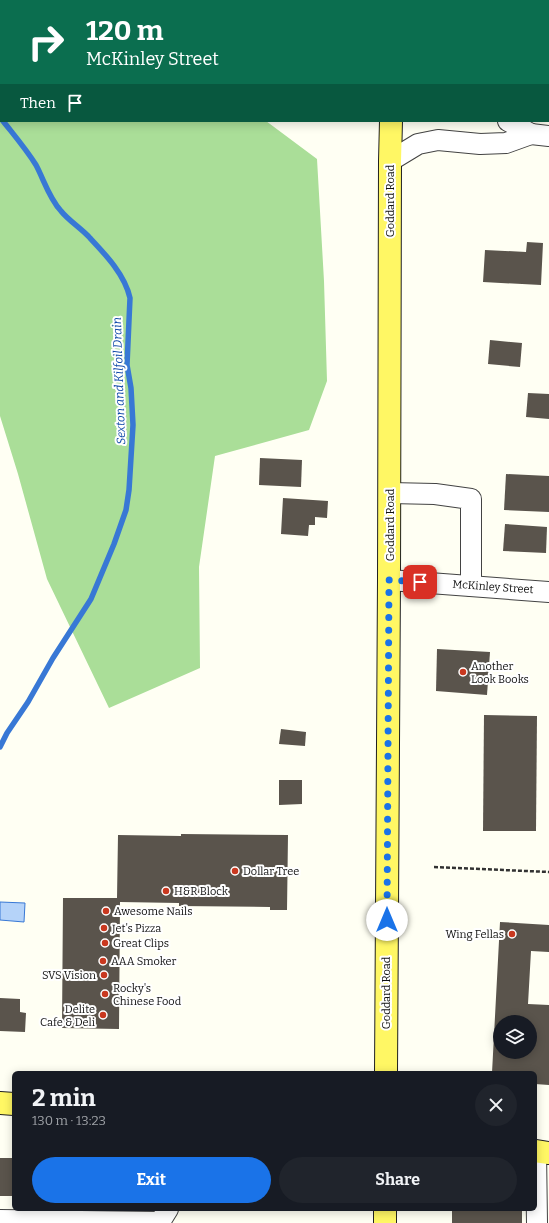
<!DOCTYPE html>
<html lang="en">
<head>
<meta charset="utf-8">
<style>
  body { margin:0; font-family:Bitter,serif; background:#20242c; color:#f1f3f6; height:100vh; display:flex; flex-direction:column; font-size:15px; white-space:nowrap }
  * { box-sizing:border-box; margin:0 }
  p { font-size:13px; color:#9ea1a6 }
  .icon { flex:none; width:22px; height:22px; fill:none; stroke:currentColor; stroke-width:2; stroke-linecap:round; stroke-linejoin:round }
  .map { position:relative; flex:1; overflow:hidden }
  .details { position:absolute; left:12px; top:1071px; width:525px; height:140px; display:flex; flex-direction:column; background:#171b24; border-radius:6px; box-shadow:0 2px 10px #0003 }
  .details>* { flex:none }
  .banner { position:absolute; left:0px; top:0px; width:549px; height:122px; box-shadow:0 2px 10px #0003; background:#0b6e4f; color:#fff; overflow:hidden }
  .controls { position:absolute; left:493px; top:1015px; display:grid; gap:8px }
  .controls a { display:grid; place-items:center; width:44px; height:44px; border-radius:50%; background:#171b24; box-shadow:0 2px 10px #0003; font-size:20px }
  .pin { position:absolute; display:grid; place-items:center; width:34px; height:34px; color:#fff; margin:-17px; border-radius:8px; box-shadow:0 2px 6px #0006 }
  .me { position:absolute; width:44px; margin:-22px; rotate:0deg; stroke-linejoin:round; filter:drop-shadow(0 0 3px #0008) }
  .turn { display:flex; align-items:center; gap:14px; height:84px; padding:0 20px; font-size:18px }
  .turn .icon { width:52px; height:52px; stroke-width:2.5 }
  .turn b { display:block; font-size:28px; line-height:34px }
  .then { display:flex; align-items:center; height:38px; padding:0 20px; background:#0003; gap:8px; font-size:15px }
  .round { display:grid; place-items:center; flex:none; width:42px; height:42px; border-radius:21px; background:#20242c }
  .summary { display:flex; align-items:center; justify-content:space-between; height:68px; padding:0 20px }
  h1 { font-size:24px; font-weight:700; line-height:30px }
  .primary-button { display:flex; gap:8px; margin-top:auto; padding:8px 20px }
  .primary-button a { flex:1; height:46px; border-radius:24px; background:#1a73e8; color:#fff; font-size:16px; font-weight:700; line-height:46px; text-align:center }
  .primary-button a+a { background:#20242c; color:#f1f3f6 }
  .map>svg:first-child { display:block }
  .forest { fill:#aade98 }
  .water { fill:#b5d3f9; stroke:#3878d5 }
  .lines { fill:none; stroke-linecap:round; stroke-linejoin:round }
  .stream { stroke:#3878d5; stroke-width:5.5 }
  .building { fill:#5a544c; fill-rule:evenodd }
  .minor-casing { stroke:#434343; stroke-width:22 }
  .major-casing { stroke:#212121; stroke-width:24 }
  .path { stroke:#323232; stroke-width:2.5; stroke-dasharray:4 2; stroke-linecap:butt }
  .minor { stroke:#fff; stroke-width:20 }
  .major { stroke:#fff764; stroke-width:22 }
  .route { stroke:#1a73e8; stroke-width:7; stroke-dasharray:0 12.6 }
  .poi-dot { fill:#c9381f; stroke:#fff; stroke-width:1.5 }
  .labels { text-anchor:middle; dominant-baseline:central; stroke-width:4; stroke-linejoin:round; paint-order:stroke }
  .street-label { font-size:11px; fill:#101010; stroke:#fff }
  .poi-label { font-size:11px; fill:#101010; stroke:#fff; text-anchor:start }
  .water-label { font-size:12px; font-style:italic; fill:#114aaa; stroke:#fff }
</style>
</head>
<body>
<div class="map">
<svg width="549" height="1223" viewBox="0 0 549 1223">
  <rect width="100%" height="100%" fill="#fffff3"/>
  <polygon class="forest" points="0,0 159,1 1,1 1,121 266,121 317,159 324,281 327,381 309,430 215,456 199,567 200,668 109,708 47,579 18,474 0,416"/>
  <polygon class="water" points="0,902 25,903 24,922 0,920"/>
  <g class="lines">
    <path class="stream" d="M0,747L7,733L28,702L53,658L91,599L114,544L126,510L129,490L133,425L131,388L127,365L130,298C125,275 106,255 90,238C81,228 69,221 61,211C49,198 44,180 36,165C26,149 14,135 3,121"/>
  </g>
  <g class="building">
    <polygon points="527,242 543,243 541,285 483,282 485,250 526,252"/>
    <polygon points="490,340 522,343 520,367 488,364"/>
    <polygon points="528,393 549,394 549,419 526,417"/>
    <polygon points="260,458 302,460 301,487 259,485"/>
    <polygon points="506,474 549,476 549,512 504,510"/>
    <polygon points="283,498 328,501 327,518 315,517 315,525 309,525 308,536 281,534"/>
    <polygon points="505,524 547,527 546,553 503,551"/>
    <polygon points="437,649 490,652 487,695 436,691"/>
    <polygon points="484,715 537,716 536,831 483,831"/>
    <polygon points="281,729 306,732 305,746 279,744"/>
    <polygon points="279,780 302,780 302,804 279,805"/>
    <polygon points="181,834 288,835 287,910 270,910 270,907 179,906 179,903 120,902 119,1029 62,1028 63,898 117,898 118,835 181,836"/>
    <path d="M500,922L549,925V952L531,951L528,1004L549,1005V1085L535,1084V1073H492ZM500,1022H530V1052H500Z"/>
    <polygon points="0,998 20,999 20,1012 26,1013 25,1032 0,1031"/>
    <rect x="0" y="1158" width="14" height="38"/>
    <rect x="452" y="1209" width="70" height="14"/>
  </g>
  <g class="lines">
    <defs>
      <g id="minor">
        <polyline points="531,134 549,136"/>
        <polyline points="390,161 418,144 438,140 480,144 506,143 531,134 508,121"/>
        <polyline points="390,493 435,494 471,499 471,586"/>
        <polyline points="389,580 549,592"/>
        <polyline points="536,1151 537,1223"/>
        <polyline points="0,1220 160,1222 168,1209"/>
      </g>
      <g id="major">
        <polyline points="392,1 392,0"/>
        <polyline points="386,1073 389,580 390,161 391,121"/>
        <polyline points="0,1103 14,1104"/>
        <polyline points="535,1151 549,1153"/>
        <polyline points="385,1223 385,1209"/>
      </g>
    </defs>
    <use href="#minor" class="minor-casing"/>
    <use href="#major" class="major-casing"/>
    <polyline class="path" points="434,867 549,872"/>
    <use href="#minor" class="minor"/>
    <use href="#major" class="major"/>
  </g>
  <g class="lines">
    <polyline class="route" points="387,920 389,580 420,582"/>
  </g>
  <g class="poi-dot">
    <circle cx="463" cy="672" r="4"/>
    <circle cx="235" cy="871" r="4"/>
    <circle cx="166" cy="891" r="4"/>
    <circle cx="106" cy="911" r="4"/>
    <circle cx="104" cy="928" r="4"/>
    <circle cx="512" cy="934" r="4"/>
    <circle cx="105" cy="943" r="4"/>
    <circle cx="103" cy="961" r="4"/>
    <circle cx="104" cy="975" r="4"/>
    <circle cx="105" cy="994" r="4"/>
    <circle cx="103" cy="1015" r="4"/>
  </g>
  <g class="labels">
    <g class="street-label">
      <text transform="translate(390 201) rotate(-90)">Goddard Road</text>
      <text transform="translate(390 525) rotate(-90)">Goddard Road</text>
      <text transform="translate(493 587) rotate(4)">McKinley Street</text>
      <text transform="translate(386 993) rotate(-90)">Goddard Road</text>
    </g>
    <g class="poi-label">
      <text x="471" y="666">Another<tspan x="471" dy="13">Look Books</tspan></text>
      <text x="243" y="871">Dollar Tree</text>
      <text x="174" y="891">H&amp;R Block</text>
      <text x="114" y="911">Awesome Nails</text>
      <text x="112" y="928">Jet's Pizza</text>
      <text x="504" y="934" text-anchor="end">Wing Fellas</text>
      <text x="113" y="943">Great Clips</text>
      <text x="111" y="961">AAA Smoker</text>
      <text x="96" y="975" text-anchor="end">SVS Vision</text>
      <text x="113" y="988">Rocky's<tspan x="113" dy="13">Chinese Food</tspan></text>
      <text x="95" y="1009" text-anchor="end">Delite<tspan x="95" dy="13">Cafe &amp; Deli</tspan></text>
    </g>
    <g class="water-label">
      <text transform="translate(119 381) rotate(-92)">Sexton and Kilfoil Drain</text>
    </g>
  </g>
</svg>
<div class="controls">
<a><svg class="icon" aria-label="layers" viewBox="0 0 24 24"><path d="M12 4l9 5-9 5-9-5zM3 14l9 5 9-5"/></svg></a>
</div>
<div class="pin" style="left:420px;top:582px;background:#d93025"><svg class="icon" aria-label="arrive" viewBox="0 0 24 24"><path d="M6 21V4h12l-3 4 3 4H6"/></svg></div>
<svg class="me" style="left:387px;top:920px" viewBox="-20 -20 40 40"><circle r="19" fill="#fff"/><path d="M0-13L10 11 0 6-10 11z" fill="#1a73e8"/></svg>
<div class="banner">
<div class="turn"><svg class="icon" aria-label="right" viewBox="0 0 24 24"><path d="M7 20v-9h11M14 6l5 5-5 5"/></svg><div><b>120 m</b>McKinley Street</div></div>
<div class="then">Then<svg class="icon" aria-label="arrive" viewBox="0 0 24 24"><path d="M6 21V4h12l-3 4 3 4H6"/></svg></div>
</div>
<section class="details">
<div class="summary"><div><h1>2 min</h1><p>130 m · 13:23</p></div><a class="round"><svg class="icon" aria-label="close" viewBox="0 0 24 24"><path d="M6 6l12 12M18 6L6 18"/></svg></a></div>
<div class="primary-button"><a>Exit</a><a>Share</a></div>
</section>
</div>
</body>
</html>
